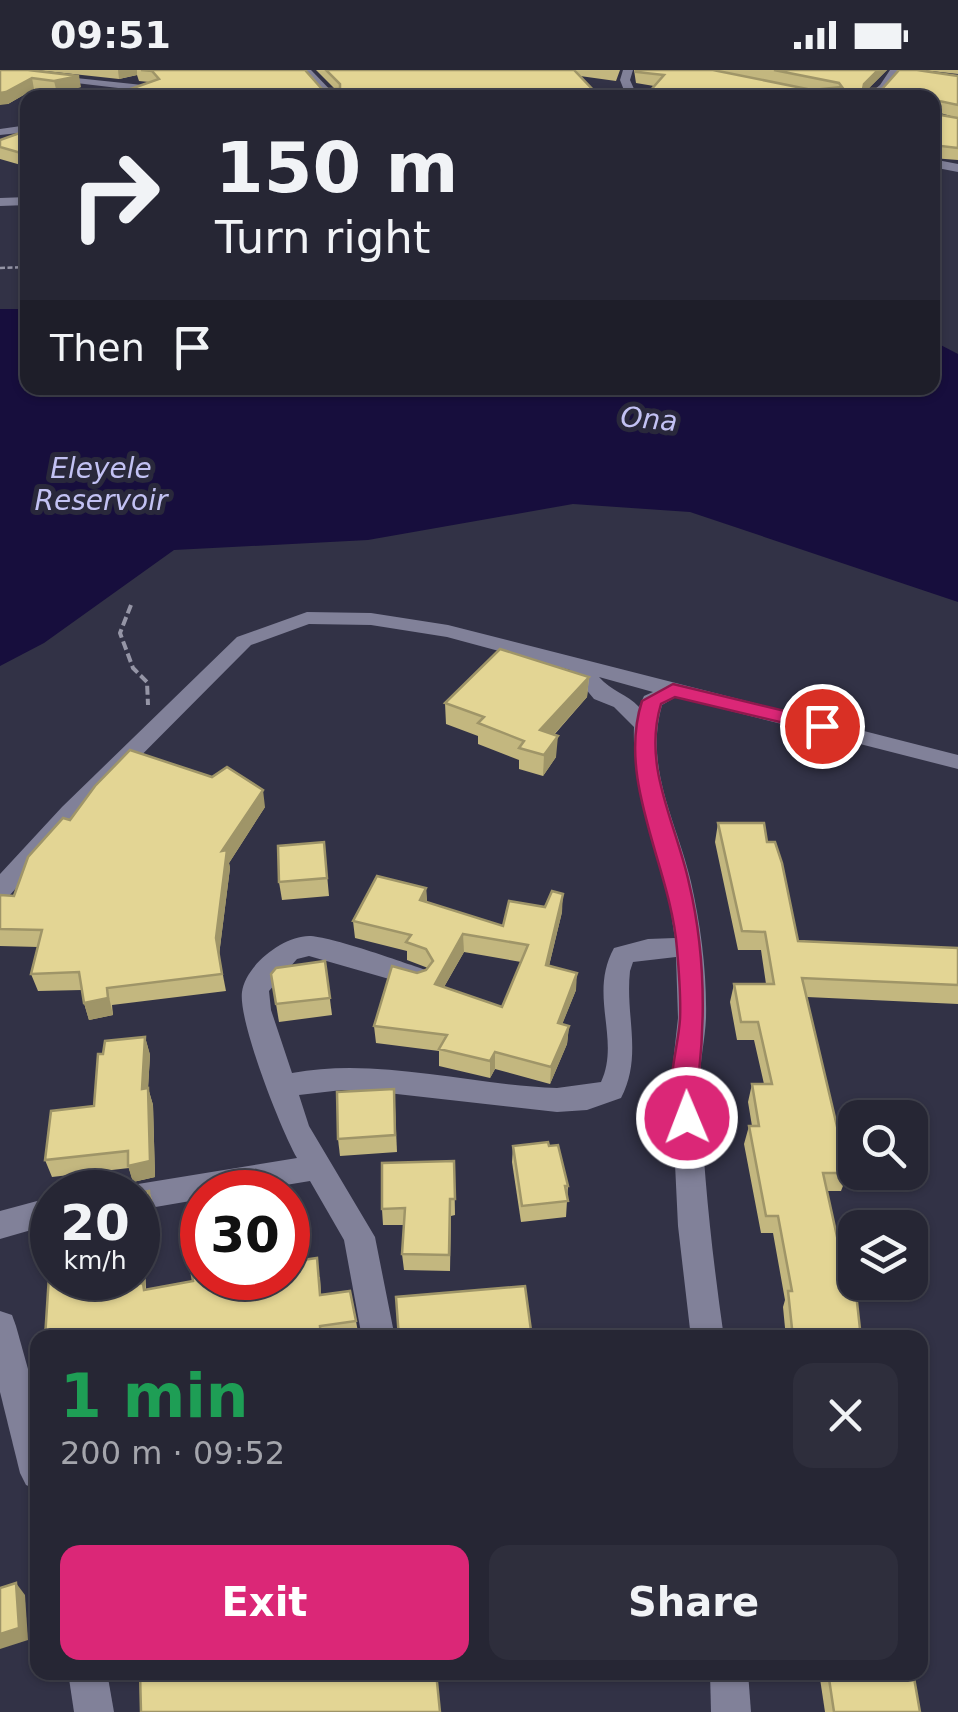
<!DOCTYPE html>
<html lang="en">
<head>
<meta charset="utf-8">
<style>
  body { margin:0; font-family:"DejaVu Sans",sans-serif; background:#2e2e3c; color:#f1f3f6; height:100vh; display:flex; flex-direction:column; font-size:38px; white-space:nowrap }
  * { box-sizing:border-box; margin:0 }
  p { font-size:32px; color:#a4a5ac }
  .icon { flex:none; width:55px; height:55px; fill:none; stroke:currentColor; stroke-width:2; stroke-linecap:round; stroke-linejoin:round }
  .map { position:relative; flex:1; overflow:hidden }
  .sheet { position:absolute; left:30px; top:1260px; width:898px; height:350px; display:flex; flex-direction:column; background:#262634; border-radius:20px; box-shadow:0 2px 8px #0004,0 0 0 2px #42434f }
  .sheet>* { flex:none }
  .guide { position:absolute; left:20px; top:20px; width:920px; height:305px; border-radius:20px; box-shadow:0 2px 8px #0004,0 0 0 2px #42434f; background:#262634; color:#f1f3f6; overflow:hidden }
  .tools { position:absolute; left:838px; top:1030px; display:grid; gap:20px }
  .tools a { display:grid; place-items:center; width:90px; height:90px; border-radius:20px; background:#262634; box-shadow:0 2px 8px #0004,0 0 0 2px #42434f; font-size:50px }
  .speed { position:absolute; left:30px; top:1100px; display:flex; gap:20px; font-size:50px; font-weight:700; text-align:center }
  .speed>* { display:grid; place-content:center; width:130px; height:130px; border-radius:50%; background:#262634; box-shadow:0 2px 8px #0004,0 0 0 2px #42434f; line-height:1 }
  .speed small { font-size:25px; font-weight:400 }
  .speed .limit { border:15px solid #d22; background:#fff; color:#111 }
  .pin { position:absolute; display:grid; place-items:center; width:85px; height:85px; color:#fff; margin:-42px; border:5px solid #fff; border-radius:50%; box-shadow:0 2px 10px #0007 }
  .me { position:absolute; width:110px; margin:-55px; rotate:359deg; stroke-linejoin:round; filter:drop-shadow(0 0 8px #0008) }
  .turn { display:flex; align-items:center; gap:35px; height:210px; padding:0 30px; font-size:45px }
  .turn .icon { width:130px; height:130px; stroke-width:2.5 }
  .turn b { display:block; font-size:70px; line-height:85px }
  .then { display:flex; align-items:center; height:95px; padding:0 30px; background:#0003; gap:20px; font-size:38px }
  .round { display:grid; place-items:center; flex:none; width:105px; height:105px; border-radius:20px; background:#2e2e3c }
  .overview { display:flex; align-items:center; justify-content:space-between; height:170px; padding:0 30px }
  h1 { font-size:60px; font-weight:800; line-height:75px; color:#1e9e55 }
  .cta { display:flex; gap:20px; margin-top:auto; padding:20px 30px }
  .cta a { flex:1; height:115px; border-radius:20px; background:#db2777; color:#fff; font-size:40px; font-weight:800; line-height:115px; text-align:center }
  .cta a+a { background:#2e2e3c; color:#f1f3f6 }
  .status { display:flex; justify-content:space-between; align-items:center; height:70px; padding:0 50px; background:#262634; direction:ltr }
  .status svg { height:28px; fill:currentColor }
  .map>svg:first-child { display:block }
  .water { fill:#170e3d }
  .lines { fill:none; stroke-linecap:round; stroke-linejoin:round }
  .path-far1 { stroke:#9595a6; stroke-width:2.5; stroke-dasharray:5 2.5; stroke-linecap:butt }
  .path { stroke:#9595a6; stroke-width:4; stroke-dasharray:9 4; stroke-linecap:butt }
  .minor { fill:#818199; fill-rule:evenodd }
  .wall { fill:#c3b77f; fill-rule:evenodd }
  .shaded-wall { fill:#9f9568 }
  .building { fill:#e3d594; stroke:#9f9568; stroke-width:2.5; fill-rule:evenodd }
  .route { fill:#db2777; stroke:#8e194d; stroke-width:2.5 }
  .labels { text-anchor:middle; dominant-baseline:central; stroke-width:10; stroke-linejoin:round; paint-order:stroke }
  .far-water-label { font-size:28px; font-style:italic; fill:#c2c1f3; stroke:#29283b }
</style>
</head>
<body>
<div class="status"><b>09:51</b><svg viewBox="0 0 49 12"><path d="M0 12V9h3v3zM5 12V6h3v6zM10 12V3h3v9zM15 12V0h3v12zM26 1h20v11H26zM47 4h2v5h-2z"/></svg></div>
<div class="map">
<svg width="958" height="1642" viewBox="0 0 958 1642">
  <rect width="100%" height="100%" fill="#323246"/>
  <polygon class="water" points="0,239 27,239 28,318 932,318 933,271 958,284 958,532 690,442 573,434 368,470 174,480 44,573 0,596"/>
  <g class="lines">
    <polyline class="path-far1" points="0,198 28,197"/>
    <polyline class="path" points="131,535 120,563 133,598 147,612 148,635"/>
    <g class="minor">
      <polygon points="0,0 152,16 157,19 152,22 0,4"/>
      <polygon points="300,0 311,0 338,28 326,28"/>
      <polygon points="623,0 633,0 630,10 638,28 627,28 620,10"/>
      <path d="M890,0H900C890,16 884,28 864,28L880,15Z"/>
      <polygon points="28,55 28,62 0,65 0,59"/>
      <polygon points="932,89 958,94 958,102 932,97"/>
      <polygon points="28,127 28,135 0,136 0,128"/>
      <path d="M307,542L371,543L448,555L958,685V699L676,627L662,635C644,698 677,752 691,812C701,856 707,904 706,948C705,971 699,994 700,1017C703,1101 712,1184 724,1268H691L678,1156L671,1011L678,948L676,887L633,892L630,901C625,947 643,985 621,1028L587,1040L557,1042L370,1021L342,1020L299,1025L309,1056L375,1167L395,1268H362L344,1170L310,1111L243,1122H202V1129L138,1140V1122H125L138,1114L297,1088C281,1060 238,951 242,922C245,896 283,866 309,866C330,866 402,892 426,900L430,907L426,914L417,917L309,886L297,889L269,921L271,940L292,1003C379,987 468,1015 557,1018L601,1012C621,969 588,925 614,878L648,869L675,868C671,847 670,825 664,805C650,755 632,709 634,657L614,637L594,629L570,600L447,567L371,555L309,554L251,575L78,749L9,826L0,829V804L62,737L237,567ZM599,607L653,622L644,626L639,637C627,624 611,621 599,607Z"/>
      <polygon points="52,1127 52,1154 0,1169 0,1141"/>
      <polygon points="0,1241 12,1245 16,1256 38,1335 38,1420 26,1415 20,1403 0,1322"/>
      <polygon points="68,1602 107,1602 114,1642 74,1642"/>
      <polygon points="710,1602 748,1602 751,1642 711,1642"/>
    </g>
  </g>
  <g class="wall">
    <polygon points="0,0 81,17 57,23 34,19 8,34"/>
    <polygon points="36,0 305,0 322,19 335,19 316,0 620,0 616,11 580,6 597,24 105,28 149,12 139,11 137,5 119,9"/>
    <polygon points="634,0 887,0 868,19 882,19 958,6 958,48 933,41 934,44 958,48 958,90 932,88 932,28 649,28 650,21 654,16 636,13"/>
    <polygon points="922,0 958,0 958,4"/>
    <polygon points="28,60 28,97 0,89 0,70"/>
    <polygon points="589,607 587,627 554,665 556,687 543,706 519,699 519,690 478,674 478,666 446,654 445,633"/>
    <polygon points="265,737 229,793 230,798 219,885 226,921 112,935 113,945 89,950 84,933 82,920 38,921 31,904 38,877 0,876 0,825 14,826 70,750"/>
    <polygon points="718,753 767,772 798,871 958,878 958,934 807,927 848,1103 841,1121 827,1121 861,1268 786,1268 783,1237 785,1230 773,1163 761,1163 744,1074 749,1056 752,1056 748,1032 752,1014 764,1014 754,970 737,970 730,932 734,914 766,914 761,880 738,880 715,772"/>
    <polygon points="324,772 329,826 282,830 279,812"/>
    <path d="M426,818L427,832L503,856L562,842L549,896L576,920L562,954L569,956L567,974L550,1014L495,999L490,1008L439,996V981L376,973L374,956L417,903L426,900L428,898L407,890V881L355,868L353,851ZM464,882L521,892L502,937L444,917Z"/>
    <polygon points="325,891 332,945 279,952 271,904"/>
    <polygon points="145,967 150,985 148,1018 153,1035 155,1107 133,1112 129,1098 52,1107 45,1090 94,1036 103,984"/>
    <polygon points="395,1036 397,1082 340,1086 338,1069"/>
    <polygon points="513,1076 549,1076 568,1116 566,1147 521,1152 512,1092"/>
    <polygon points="454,1091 455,1145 451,1146 450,1201 404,1200 402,1184 404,1155 383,1155 382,1139"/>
    <polygon points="149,1121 156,1141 156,1160 144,1162 146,1220 320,1207 321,1225 356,1251 359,1268 45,1268 52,1208"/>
    <polygon points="819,1602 913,1602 920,1642 825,1642"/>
  </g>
  <g class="shaded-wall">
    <polygon points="118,0 137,0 137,5 119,9"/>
    <polygon points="878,0 887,0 862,25 864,14"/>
    <polygon points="79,6 81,17 57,23 54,11"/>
    <polygon points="32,8 34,19 8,34 0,35 0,23"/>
    <polygon points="589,607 587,627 539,681 540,660"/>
    <polygon points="558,666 556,687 543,706 544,685"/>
    <polygon points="263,720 265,737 229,793 230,798 219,885 226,921 216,868 222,781"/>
    <polygon points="426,818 427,836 420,830"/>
    <polygon points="563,824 562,842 545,912 546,895"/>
    <polygon points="463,864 464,882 436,931 435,914"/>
    <polygon points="577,903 576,920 556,970 558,953"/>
    <polygon points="107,918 113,945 89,950 84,933"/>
    <polygon points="569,956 567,974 550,1014 551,997"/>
    <polygon points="145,967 150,985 147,1036 142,1019"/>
    <polygon points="495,982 495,999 490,1008 490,991"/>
    <polygon points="148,1018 153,1035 155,1107 133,1112 128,1096"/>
    <polygon points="149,1121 156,1141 156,1160 144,1162 145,1219 150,1231 138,1214 138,1143"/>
    <polygon points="16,1513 25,1525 28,1570 0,1579 0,1564"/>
  </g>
  <g class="building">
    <polygon points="0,0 28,0 79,6 54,11 32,8 6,22 0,23"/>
    <polygon points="141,0 305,0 322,19 340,19 340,14 326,0 574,0 597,24 583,25 586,28 105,28 159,9 152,1"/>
    <polygon points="636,0 713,0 812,20 842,17 839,13 774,0 878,0 864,14 863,19 882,19 899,0 917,0 958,6 958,35 935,30 932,32 932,28 700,28 650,21 664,5 636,2"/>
    <polygon points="932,39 934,44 958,48 958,78 932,75"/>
    <polygon points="28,60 28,85 0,77 0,70"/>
    <polygon points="500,579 589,607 540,660 558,666 544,685 519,678 524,671 478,653 484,647 445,633"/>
    <polygon points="130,680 212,707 227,697 263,720 222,781 227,780 216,868 222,904 107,918 108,928 84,933 79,902 31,904 42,860 0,859 0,825 14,826 28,787 63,748 70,750 95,716"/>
    <polygon points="718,753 764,753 767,772 775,772 782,793 798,871 958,878 958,915 802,908 848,1103 823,1103 838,1171 845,1171 855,1214 861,1268 793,1268 788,1221 792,1221 778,1146 766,1146 749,1056 759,1056 752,1014 772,1014 758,952 741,952 734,914 774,914 765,862 742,861"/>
    <polygon points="324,772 327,808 279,812 278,776"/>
    <path d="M377,806L426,818L420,830L503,856L509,831L545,837L552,821L563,824L546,895L577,903L558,953L569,956L551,997L495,982L490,991L439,979L447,965L374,956L392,896L417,903L426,900L433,891L426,879L406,872L411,865L353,851ZM463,864L528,875L502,937L435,914Z"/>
    <polygon points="325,891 330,928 276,934 271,904 276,898"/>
    <polygon points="145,967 142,1019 148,1018 150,1091 128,1096 128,1081 45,1090 51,1041 94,1036 98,984 103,984 105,971"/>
    <polygon points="394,1019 395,1065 338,1069 337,1022"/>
    <polygon points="548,1072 549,1076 558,1075 568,1116 565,1116 568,1131 522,1136 513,1076"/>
    <polygon points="454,1091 455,1129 450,1129 449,1185 402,1184 405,1138 382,1139 382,1093"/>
    <polygon points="149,1121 150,1141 138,1143 138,1123"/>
    <polygon points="138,1149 138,1214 143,1213 144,1220 193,1211 192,1205 202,1204 202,1208 288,1208 288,1192 317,1188 320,1225 350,1221 356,1251 320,1256 321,1268 45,1268 52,1159 52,1208 138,1208"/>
    <polygon points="525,1216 532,1268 399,1268 396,1227"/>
    <polygon points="16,1513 19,1558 0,1564 0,1518"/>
    <polygon points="140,1602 436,1602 440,1642 141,1642"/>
    <polygon points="828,1602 913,1602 920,1642 834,1642"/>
  </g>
  <path class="route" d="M673,614L822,650L832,656L822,662L675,627L661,634C642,697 676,753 689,813C704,876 706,938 699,1003C697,1020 704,1040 696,1056L687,1059L677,1056C662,1025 678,982 680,949C681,927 679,902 677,879C671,797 616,712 642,631Z"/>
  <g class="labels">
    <g class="far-water-label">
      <text transform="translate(649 349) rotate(5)">Ona</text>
      <text x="101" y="398">Eleyele<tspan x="101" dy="32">Reservoir</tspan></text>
    </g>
  </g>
</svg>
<div class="tools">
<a><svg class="icon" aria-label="search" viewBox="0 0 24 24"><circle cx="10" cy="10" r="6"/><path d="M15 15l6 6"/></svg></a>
<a><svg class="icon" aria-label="layers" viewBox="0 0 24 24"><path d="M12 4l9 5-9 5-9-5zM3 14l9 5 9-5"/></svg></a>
</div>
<div class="speed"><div>20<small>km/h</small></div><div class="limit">30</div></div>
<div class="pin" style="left:822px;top:656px;background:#d93025"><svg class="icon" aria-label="arrive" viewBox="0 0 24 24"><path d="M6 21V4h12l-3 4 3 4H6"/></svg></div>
<svg class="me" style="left:687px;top:1048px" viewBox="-20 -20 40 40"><circle r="17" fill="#db2777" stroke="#fff" stroke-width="3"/><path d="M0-11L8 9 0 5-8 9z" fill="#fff"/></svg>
<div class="guide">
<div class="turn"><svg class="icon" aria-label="right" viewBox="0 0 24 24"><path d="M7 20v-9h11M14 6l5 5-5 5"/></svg><div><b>150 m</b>Turn right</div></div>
<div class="then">Then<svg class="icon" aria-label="arrive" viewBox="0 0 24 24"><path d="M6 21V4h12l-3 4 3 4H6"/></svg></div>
</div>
<section class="sheet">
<div class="overview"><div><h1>1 min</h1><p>200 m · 09:52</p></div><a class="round"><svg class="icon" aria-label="close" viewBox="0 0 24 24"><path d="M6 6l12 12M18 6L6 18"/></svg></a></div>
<div class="cta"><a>Exit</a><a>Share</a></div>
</section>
</div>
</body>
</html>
